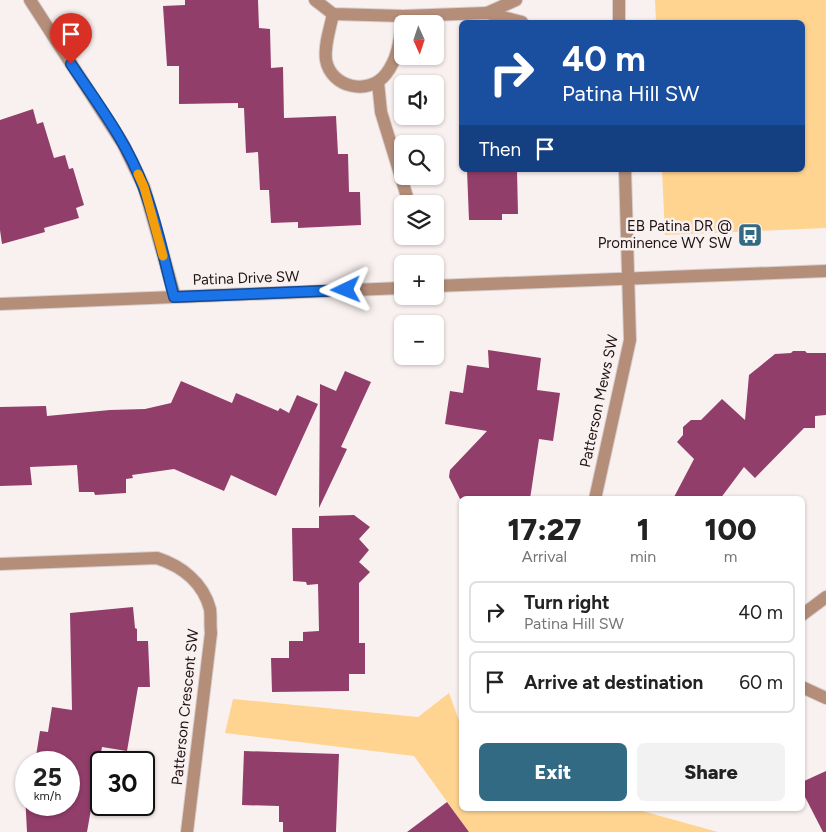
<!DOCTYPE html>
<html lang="en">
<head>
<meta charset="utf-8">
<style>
  body { margin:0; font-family:Figtree,sans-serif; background:#f2f2f2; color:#222; height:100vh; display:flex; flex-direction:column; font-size:19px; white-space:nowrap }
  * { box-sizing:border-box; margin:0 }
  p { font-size:16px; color:#767676 }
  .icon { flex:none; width:28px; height:28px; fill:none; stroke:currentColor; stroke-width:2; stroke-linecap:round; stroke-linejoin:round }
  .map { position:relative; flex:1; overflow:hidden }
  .side { position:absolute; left:459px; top:496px; width:346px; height:315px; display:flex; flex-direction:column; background:#fff; border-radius:8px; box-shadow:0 1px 4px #0004 }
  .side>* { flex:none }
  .top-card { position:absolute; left:459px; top:20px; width:346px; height:152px; border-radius:8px; box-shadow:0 1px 4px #0004; background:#1a4fa0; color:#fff; overflow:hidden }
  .needle { width:32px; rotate:177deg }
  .controls { position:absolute; left:394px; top:15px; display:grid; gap:10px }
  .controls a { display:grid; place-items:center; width:50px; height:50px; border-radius:8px; background:#fff; box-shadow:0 1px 4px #0004; font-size:25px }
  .speed { position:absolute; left:15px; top:751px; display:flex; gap:10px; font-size:25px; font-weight:700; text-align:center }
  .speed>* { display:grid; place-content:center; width:65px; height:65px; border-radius:50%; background:#fff; box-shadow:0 1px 4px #0004; line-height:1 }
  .speed small { font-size:12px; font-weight:400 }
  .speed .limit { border:2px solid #111; border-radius:8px; background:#fff; color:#111 }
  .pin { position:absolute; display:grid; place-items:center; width:42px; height:42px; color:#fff; margin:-51px -21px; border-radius:50% 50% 50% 0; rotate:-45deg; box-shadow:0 0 5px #0007 }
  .pin .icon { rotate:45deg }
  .me { position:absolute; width:55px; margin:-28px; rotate:268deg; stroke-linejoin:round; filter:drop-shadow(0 0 4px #0008) }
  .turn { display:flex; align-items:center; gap:18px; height:105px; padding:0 20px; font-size:22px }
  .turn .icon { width:65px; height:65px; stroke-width:2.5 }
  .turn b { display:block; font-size:35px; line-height:42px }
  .then { display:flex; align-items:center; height:48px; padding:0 20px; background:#0003; gap:10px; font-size:19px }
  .eta { display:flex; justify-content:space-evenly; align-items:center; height:85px; text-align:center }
  .eta b { font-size:30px; font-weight:800; line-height:35px }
  .primary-button { display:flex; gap:10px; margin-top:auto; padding:10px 20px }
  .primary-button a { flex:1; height:58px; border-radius:8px; background:#326a84; color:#fff; font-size:20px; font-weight:800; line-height:58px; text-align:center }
  .primary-button a+a { background:#f2f2f2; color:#222 }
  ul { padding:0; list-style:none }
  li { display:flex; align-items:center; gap:15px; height:62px; margin:0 10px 8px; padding:0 10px; border:2px solid #e0e0e0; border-radius:8px }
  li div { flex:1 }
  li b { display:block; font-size:19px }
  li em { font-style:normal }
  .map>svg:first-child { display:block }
  .green { fill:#ffd490 }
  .building { fill:#913e6a }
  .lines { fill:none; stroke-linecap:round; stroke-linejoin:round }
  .lane-casing { stroke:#d7cecd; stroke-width:14 }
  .street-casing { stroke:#d7cecd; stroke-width:14 }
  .lane { stroke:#b58e7a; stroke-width:12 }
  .street { stroke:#b58e7a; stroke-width:12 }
  .route-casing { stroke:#114b97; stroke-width:12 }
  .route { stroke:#1a73e8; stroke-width:9 }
  .slow { stroke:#f59e0b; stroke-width:9 }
  .labels { text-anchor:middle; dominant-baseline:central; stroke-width:5; stroke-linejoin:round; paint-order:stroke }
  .poi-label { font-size:15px; fill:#221414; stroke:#f9f1f0; text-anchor:end }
  .street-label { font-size:15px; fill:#221414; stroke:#f9f1f0 }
</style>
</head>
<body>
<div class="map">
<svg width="826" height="832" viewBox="0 0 826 832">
  <rect width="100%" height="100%" fill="#f9f1f0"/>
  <g class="green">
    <polygon points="655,0 826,0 826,228 665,235 662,170 802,170 802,22 656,22"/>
    <polygon points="449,693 461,726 461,809 635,809 718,832 469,832 414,756 225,733 233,699 418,717"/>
  </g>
  <g class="building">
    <polygon points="185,0 258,0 259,28 270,29 271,68 283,67 284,118 336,116 338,154 348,154 349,192 360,192 361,225 298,228 298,222 271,223 269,190 260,190 258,152 246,153 244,108 238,108 238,103 179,104 179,66 167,66 163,6 185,5"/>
    <polygon points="33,109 37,124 43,122 54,158 65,155 69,169 73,168 84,205 76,208 79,218 44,228 45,232 2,244 0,230 0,120"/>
    <polygon points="467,170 517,170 518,214 502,214 502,220 469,220"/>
    <polygon points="488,350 541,358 537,390 560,393 553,441 539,439 530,499 460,499 449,477 450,470 487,431 445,424 450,391 463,393 467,365 489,368"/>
    <polygon points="793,351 805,351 807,353 826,353 826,415 815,416 815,428 804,428 755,478 744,467 720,499 673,499 694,459 677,442 683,435 683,427 691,420 701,420 722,399 745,420 749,375 775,354 791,353"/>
    <polygon points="345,371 371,382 341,447 347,449 319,508 320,384 336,391"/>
    <polygon points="181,381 232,403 236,393 278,411 280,408 289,413 297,395 318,404 276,496 231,475 224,491 174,469 132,475 133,478 126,479 126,493 95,495 94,492 79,492 77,465 30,467 32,485 0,486 0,407 46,406 47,416 110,410 145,409 171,403"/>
    <polygon points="354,515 370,527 359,539 369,550 359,562 370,572 359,583 359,643 365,643 365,674 349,674 349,691 272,692 271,658 289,658 289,641 303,641 303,632 319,631 318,584 307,585 306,582 293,581 292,528 319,528 319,516"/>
    <polygon points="133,607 135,628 137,629 137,641 148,641 150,687 138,687 127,751 102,747 87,832 27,832 25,794 26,794 26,805 69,805 69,762 35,762 40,731 48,732 52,707 72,710 70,613"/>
    <polygon points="244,751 339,754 336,832 283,832 283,822 279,822 279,806 242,805"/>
    <polygon points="826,771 826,832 823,832 802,791 802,782"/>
    <polygon points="447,802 469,832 407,832"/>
  </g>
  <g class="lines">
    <defs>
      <g id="lane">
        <polyline points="315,0 333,14 403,16 487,13 522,22"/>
        <polyline points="487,13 516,0"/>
        <path d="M333,14C330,29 324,45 326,60C331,88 369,96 386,74C399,57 400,37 403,16"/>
        <polyline points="378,82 381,112 408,200"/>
      </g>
      <g id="street">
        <polyline points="30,0 123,144 144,187 175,297"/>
        <polyline points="619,0 619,22"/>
        <polyline points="435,286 826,271"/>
        <polyline points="0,304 402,288"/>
        <polyline points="595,499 630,340 625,170"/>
        <path d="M0,564L157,558C181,566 203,582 210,609C211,616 210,625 211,633L187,832"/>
        <polyline points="802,615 826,597"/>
        <polyline points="802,687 826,698"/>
      </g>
    </defs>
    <use href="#lane" class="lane-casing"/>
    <use href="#street" class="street-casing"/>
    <use href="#lane" class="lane"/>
    <use href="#street" class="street"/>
  </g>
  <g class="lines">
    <defs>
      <path id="route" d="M71,64C97,103 127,142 143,186C157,222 164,260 174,297L346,290"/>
    </defs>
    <use href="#route" class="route-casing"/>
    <use href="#route" class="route"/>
    <polyline class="slow" points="138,174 144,187 163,256"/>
  </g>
  <defs>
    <symbol id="bus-square" viewBox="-11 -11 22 22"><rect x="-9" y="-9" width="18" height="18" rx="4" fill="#326a84" stroke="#f9f1f0"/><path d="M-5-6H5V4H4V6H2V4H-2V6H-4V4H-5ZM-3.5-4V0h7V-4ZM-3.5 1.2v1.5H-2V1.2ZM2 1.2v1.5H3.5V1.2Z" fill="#fff"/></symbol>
  </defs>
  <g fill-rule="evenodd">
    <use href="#bus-square" x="736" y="221" width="28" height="28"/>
  </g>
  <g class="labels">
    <g class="poi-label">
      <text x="732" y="226">EB Patina DR @<tspan x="732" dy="17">Prominence WY SW</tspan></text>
    </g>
    <g class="street-label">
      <text transform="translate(246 278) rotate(-2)">Patina Drive SW</text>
      <text transform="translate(599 401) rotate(-78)">Patterson Mews SW</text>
      <text transform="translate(185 707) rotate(-84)">Patterson Crescent SW</text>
    </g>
  </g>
</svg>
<div class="controls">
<a><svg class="needle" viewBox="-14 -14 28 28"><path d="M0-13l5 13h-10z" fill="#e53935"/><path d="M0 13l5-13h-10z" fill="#767676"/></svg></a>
<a><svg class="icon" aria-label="sound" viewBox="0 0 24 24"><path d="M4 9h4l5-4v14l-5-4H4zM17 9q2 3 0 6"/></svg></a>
<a><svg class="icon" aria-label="search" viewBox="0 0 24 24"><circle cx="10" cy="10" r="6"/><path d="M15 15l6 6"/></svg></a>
<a><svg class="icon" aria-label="layers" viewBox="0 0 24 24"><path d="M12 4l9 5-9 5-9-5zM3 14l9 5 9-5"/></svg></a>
<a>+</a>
<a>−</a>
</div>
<div class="speed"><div>25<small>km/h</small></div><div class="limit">30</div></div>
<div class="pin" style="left:71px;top:64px;background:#d93025"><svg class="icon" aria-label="arrive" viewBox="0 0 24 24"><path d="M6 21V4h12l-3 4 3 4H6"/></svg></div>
<svg class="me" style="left:346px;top:290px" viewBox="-20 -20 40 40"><path d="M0-17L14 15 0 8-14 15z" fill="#1a73e8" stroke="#fff" stroke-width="4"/></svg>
<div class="top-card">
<div class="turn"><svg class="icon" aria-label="right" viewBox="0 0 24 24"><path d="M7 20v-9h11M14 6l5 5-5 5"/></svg><div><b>40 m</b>Patina Hill SW</div></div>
<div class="then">Then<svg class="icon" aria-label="arrive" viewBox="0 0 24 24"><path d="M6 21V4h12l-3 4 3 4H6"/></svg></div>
</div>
<section class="side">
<div class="eta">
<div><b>17:27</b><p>Arrival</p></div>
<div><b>1</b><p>min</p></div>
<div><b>100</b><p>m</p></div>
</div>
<ul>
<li><svg class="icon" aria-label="right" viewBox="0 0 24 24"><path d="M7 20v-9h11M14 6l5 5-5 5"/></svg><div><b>Turn right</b><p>Patina Hill SW</p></div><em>40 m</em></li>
<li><svg class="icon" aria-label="arrive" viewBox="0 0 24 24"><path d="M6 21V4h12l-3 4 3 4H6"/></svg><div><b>Arrive at destination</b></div><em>60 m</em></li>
</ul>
<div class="primary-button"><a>Exit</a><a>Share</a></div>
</section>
</div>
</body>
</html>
